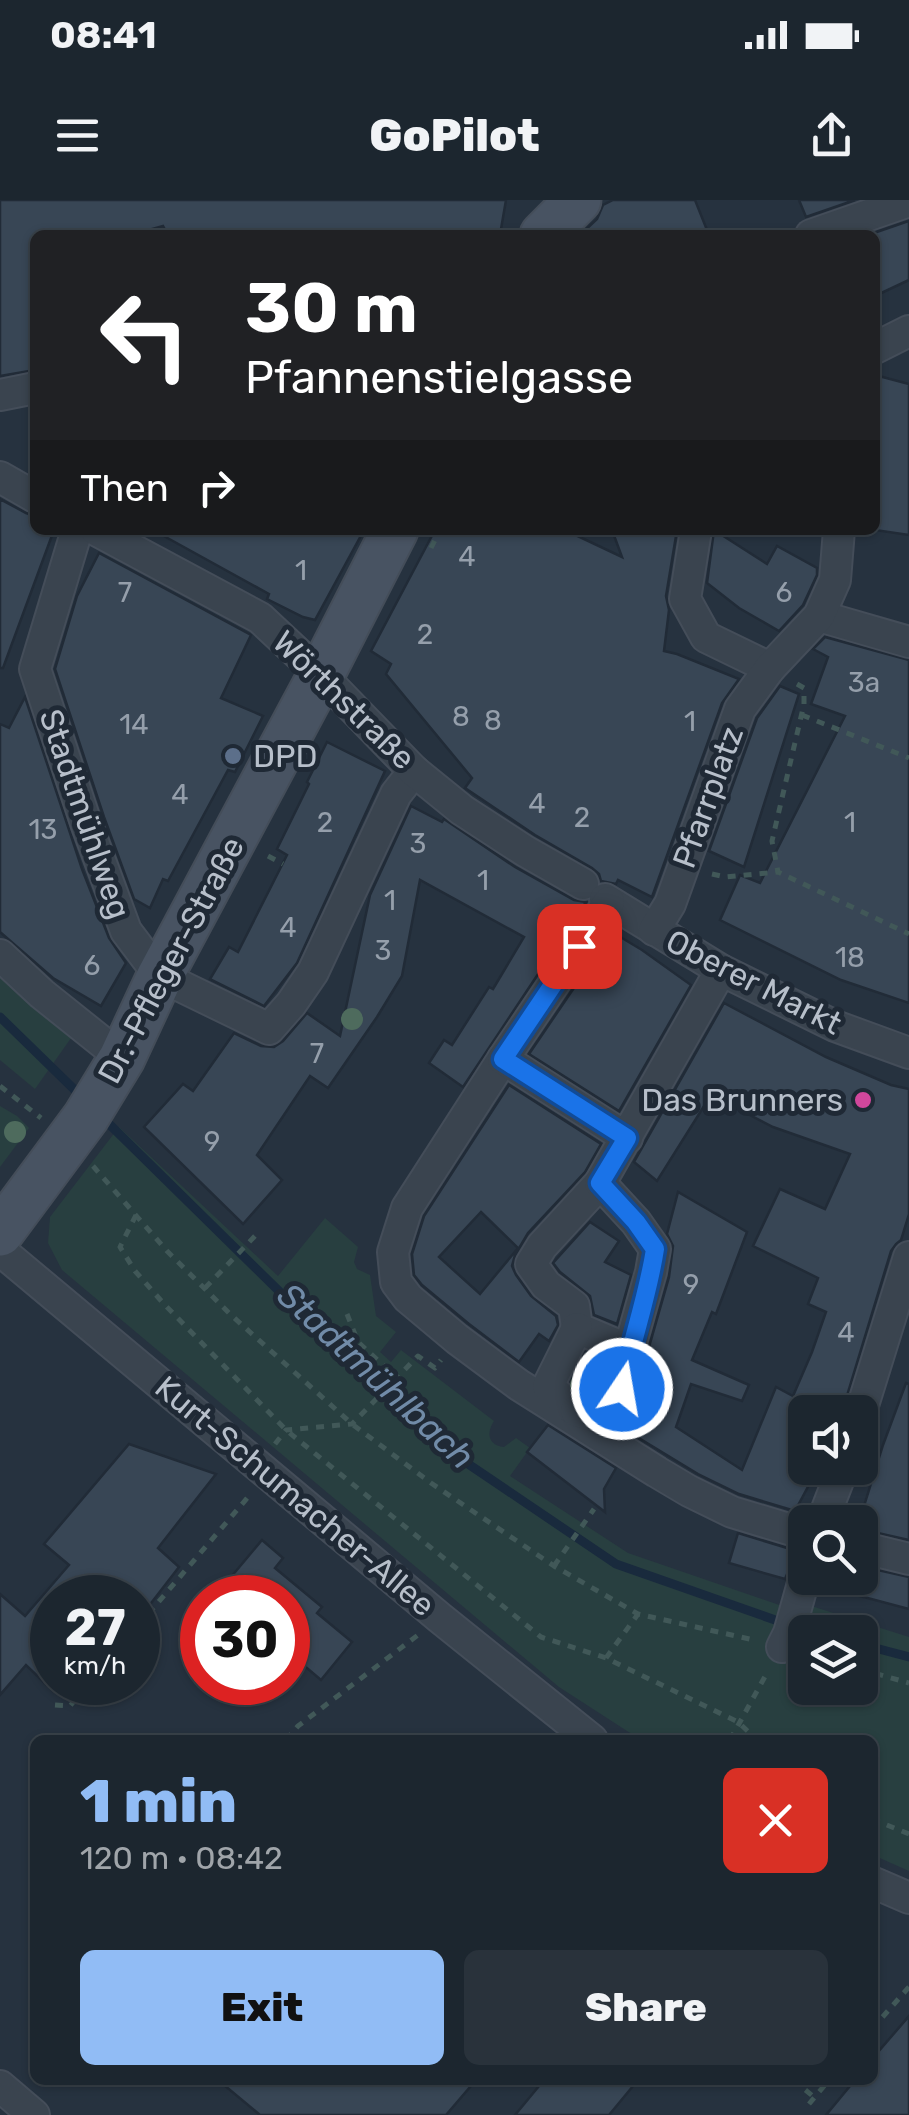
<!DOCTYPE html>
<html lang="en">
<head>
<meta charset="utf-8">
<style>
  body { margin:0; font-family:Rubik,sans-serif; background:#29323b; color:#f1f3f6; height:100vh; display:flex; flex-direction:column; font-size:38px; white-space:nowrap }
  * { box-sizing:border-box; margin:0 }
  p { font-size:32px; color:#a0a5aa }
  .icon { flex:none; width:55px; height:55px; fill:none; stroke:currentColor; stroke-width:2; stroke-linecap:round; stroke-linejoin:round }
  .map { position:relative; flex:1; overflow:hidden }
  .drawer { position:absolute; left:30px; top:1535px; width:848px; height:350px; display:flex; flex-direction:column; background:#1c262f; border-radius:15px; box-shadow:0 2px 8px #0004,0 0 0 2px #3a434b }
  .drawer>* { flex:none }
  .top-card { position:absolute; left:30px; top:30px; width:850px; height:305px; border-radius:15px; box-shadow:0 2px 8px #0004,0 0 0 2px #3a434b; background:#202124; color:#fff; overflow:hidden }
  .buttons { position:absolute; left:788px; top:1195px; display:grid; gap:20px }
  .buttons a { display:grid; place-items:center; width:90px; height:90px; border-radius:15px; background:#1c262f; box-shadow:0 2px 8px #0004,0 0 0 2px #3a434b; font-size:50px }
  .speed { position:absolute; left:30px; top:1375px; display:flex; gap:20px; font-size:50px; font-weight:700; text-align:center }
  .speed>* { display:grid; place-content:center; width:130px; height:130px; border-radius:50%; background:#1c262f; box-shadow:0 2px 8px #0004,0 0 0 2px #3a434b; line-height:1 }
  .speed small { font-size:25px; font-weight:400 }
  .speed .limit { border:15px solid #d22; background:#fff; color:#111 }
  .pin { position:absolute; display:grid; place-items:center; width:85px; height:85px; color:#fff; margin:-42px; border-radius:20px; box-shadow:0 5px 15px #0006 }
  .me { position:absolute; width:110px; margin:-55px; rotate:12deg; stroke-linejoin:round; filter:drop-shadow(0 0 8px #0008) }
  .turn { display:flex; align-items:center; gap:35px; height:210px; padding:0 50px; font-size:45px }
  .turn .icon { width:130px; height:130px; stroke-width:2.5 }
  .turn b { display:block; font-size:70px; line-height:85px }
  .then { display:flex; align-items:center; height:95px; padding:0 50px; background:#0003; gap:20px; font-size:38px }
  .round { display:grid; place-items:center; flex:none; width:105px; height:105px; border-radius:15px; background:#29323b }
  .summary { display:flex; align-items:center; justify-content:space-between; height:170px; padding:0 50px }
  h1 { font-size:60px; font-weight:800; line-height:75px; color:#91bcf5 }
  .action { display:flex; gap:20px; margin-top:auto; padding:20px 50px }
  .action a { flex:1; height:115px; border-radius:15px; background:#91bcf5; color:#111; font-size:40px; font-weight:800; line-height:115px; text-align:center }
  .action a+a { background:#29323b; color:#f1f3f6 }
  .status { display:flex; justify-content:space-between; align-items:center; height:70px; padding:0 50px; background:#1c262f; direction:ltr }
  .status svg { height:28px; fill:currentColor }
  header { display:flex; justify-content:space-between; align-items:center; height:130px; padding:0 50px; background:#1c262f; font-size:45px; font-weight:800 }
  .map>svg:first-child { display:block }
  .green { fill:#283f40; fill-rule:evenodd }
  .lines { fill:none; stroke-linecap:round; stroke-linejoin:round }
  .stream { stroke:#192a3d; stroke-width:9 }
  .building { fill:#384655; stroke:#212b37; stroke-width:2.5; fill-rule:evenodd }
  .street-casing { stroke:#444d59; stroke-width:34 }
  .secondary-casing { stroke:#444d59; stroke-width:49 }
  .path { stroke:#415858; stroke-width:5; stroke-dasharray:8 8; stroke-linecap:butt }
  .street { stroke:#3a444f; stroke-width:30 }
  .secondary { stroke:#485362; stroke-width:45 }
  .tree { fill:#4e6b5d }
  .route-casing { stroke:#114b97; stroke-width:25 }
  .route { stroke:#1a73e8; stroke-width:18 }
  .service-dot { fill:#5c6f8a; stroke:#1f2935; stroke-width:4 }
  .hotel-dot { fill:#d1479c; stroke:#1f2935; stroke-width:4 }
  .labels { text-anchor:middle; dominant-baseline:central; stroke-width:10; stroke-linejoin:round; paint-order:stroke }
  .number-label { font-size:28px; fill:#959fab }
  .street-label { font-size:32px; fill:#b7bfca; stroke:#1f2935 }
  .poi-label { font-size:32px; fill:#b7bfca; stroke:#1f2935; text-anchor:start }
  .water-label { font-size:35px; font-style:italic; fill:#718ba8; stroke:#1f2935 }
</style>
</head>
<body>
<div class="status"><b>08:41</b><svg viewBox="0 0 49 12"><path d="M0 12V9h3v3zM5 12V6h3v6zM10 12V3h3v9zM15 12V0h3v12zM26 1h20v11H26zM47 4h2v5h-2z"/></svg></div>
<header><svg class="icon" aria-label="menu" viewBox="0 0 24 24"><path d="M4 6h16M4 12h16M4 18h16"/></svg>GoPilot<svg class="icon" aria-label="share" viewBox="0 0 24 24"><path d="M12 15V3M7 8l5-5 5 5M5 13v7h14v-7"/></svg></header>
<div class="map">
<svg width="909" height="1915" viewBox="0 0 909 1915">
  <rect width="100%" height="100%" fill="#26323f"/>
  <g class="green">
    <polygon points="0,766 76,831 35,889 0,860"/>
    <polygon points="0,906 17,916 29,928 0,967"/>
    <path d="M119,927L278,1076L325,1018L358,1047L354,1062L357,1069L370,1075L376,1116L396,1132L380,1152L391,1162L401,1150L494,1221C486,1233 488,1245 504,1247L516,1238L530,1248L510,1276L628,1353L785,1407L805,1404L909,1437V1671L873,1655L872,1540H641L559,1487L62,1070L48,1043L50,1017ZM805,1432H860V1488H805Z"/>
  </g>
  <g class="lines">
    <g class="stream">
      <polyline points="0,817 81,896"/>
      <polyline points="103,918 348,1159 446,1249 616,1364 778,1421 820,1432"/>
      <polyline points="860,1444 909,1457"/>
    </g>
  </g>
  <g class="building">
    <polygon points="0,0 506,0 500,35 168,35 163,26 131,35 35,35 35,170 0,176"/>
    <polygon points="613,0 695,0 709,35 580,35 597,19 603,5"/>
    <polygon points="799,0 855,0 806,17"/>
    <polygon points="909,21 909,80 875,96 875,35 868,35"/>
    <polygon points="875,175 909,184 909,335 875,330"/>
    <polygon points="0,299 26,313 35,316 35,330 54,330 3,468 0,468"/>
    <polygon points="153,330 364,330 315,420 303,417 267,399 269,394"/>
    <polygon points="435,330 565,330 622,357 612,330 677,330 666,396 669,410 664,451 677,454 739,479 722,503 652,697 618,680 616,684 601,681 599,674 592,668 535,635 465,588 472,578 386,474 391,464 371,451"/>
    <polygon points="714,330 767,364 777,346 817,368 817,375 803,405 779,431 739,408 707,383"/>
    <polygon points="99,353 251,435 221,498 263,516 235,572 228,570 168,681 163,679 150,708 134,699 104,617 55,469 77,396"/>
    <polygon points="825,437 909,460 909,803 841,780 720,720 740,675 760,683 845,516 811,504 828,457 813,449"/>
    <polygon points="780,486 799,494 744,667 709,651 757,518"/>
    <polygon points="25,497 82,669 109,738 126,763 101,806 53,778 0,732 0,524 9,528"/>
    <polygon points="327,542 385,571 297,763 264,806 210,779 229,747 238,752 287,655 277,649 309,584 307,582"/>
    <polygon points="411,606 442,622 444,619 515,667 574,700 586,702 463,887 429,863 444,840 452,845 489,787 493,789 524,737 420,680 402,776 377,817 328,888 310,876 257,955 282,980 243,1024 144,927 183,884 193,891 234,833 261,846 274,847 283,841 307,813 340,836 370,695"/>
    <polygon points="612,732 642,750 691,785 619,911 529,854"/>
    <polygon points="724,803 826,857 891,885 909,889 909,1014 901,1040 896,1044 891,1051 842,1212 805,1212 805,1268 818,1268 795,1311 739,1294 698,1274 624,1229 640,1193 647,1154 669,1077 673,1046 667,1034 678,992 747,1032 716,1114 712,1112 692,1160 749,1185 742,1201 691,1184 676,1227 742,1270 776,1187 793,1196 812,1152 826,1112 808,1104 818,1078 753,1046 780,989 825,1009 850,954 773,927 711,895 657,981 634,962"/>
    <path d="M509,885L601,944L585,972L528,1033L515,1055L512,1066L516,1075L531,1096L556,1116L558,1125L549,1141L539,1134L519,1162L469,1124L422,1085L414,1075L412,1054L424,1016ZM481,1012L518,1048L480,1094L439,1057Z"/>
    <polygon points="590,1022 619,1041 605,1062 631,1075 617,1124 594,1115 590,1096 560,1072 553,1063"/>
    <polygon points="906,1183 909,1184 909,1340 860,1329 860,1319 883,1245"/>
    <polygon points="548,1225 616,1268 604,1289 605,1312 527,1252"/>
    <polygon points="129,1244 216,1274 158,1348 179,1367 138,1420 138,1398 52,1398 52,1490 26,1465 0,1495 0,1394 25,1416 69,1365 44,1344"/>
    <polygon points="738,1333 797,1351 785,1379 729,1363"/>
    <polygon points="262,1340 283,1358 275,1368 322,1407 317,1413 352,1442 321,1480 288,1452 288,1398 256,1398 231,1377"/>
    <polygon points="860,1366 909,1377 909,1409 860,1396"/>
    <polygon points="909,1816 909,1915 826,1915 855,1880 872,1880 872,1859"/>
    <polygon points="218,1880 476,1880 446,1915 260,1915"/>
    <polygon points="544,1880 638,1880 609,1915 515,1915"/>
  </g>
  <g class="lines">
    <defs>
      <g id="street">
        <polyline points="811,35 909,1"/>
        <polyline points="875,148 909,131"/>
        <polyline points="0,195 35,188"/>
        <polyline points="0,277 35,297"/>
        <polyline points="77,330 35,469 86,623 126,731 160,776 269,829 291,804 313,772 396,594 414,571"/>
        <polyline points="96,330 260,418 321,475 414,571 462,610 525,651 583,684"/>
        <polyline points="696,330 685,399 706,437 770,468"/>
        <polyline points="819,416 909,442"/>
        <polyline points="605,699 721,770 835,826 909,853"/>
        <polyline points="609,702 503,859 407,1008 393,1052 396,1082 408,1098 457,1139 519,1185 657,1272 689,1291 732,1312 805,1334"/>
        <polyline points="654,730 670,704 740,509 770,468 819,416 835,380 839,330"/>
        <polyline points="0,755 42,794 122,858"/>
        <polyline points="503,859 627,938"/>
        <polyline points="600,983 542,1046 531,1064 546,1085 574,1106 577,1128 629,1150"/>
        <polyline points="0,1050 440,1418 592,1540"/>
        <polyline points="572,1208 548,1186 577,1128"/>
        <polyline points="576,1211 607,1221 622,1189 629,1150 651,1072 655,1049 636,1022 600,983 721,770"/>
        <polyline points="860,1215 909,1057"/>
        <polyline points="822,1322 843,1268"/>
        <polyline points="860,1347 909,1359"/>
        <polyline points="782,1447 789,1433 805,1376"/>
        <polyline points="872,1682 909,1698"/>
        <polyline points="0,1886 34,1915"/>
      </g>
      <g id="secondary">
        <polyline points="543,35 578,0"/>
        <polyline points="0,1033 86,917 122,858 160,776 321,475 395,330"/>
      </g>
    </defs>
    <use href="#street" class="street-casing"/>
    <use href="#secondary" class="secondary-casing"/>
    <g class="path">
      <polyline points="431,348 440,330"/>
      <polyline points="797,484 804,488 804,504 772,641 778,672 909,734"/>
      <polyline points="802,515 909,558"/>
      <polyline points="268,656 283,664"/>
      <polyline points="712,674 725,677 778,672"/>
      <polyline points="0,886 41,918"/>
      <polyline points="93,966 167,1051 231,1115 352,1224 431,1283 554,1366 638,1414 754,1440"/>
      <polyline points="136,1015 120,1047 135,1071 164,1104 286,1230 541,1437 606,1458 738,1522 757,1540"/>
      <polyline points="205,1088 255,1036"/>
      <polyline points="347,1114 358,1142 396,1177"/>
      <polyline points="275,1244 286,1230 352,1224 418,1156 435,1168 441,1160"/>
      <polyline points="554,1366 594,1309"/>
      <polyline points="138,1426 249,1296"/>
      <polyline points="606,1458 638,1414"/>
      <polyline points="860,1469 909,1483"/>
      <polyline points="55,1505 70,1506 90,1482"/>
      <polyline points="286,1540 298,1526 418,1435"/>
      <polyline points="730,1540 768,1471"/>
      <polyline points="872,1619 909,1634"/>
      <polyline points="872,1829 909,1787"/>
      <polyline points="793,1880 814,1897"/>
      <polyline points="809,1904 829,1880"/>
    </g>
    <use href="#street" class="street"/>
    <use href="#secondary" class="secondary"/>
  </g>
  <g class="tree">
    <circle cx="352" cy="819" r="11"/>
    <circle cx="15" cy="932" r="11"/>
    <circle cx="581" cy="1185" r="11"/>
  </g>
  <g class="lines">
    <defs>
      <path id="route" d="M579,746L503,859L627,938L600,983L636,1022L655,1049C648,1096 631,1142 622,1189"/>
    </defs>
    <use href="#route" class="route-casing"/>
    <use href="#route" class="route"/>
  </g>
  <circle class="service-dot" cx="233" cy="556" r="10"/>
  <circle class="hotel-dot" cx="863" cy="900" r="10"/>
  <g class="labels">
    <g class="number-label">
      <text x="467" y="356">4</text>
      <text x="301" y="370">1</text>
      <text x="125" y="392">7</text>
      <text x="784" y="392">6</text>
      <text x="425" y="434">2</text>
      <text x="864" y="482">3a</text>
      <text x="461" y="516">8</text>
      <text x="493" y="520">8</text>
      <text x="690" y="521">1</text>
      <text x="134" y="524">14</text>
      <text x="180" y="594">4</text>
      <text x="537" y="603">4</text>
      <text x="582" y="617">2</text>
      <text x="325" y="622">2</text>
      <text x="850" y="622">1</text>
      <text x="43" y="629">13</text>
      <text x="418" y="643">3</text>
      <text x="483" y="680">1</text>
      <text x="390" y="700">1</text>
      <text x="288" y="727">4</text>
      <text x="383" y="750">3</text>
      <text x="850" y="757">18</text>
      <text x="92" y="765">6</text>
      <text x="317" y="853">7</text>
      <text x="212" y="941">9</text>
      <text x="691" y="1084">9</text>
      <text x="846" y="1132">4</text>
    </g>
    <g class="street-label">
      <text transform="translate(344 500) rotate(44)">Wörthstraße</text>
      <text transform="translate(708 597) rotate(-70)">Pfarrplatz</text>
      <text transform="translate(85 614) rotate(71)">Stadtmühlweg</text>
      <text transform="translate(171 760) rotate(-62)">Dr.-Pfleger-Straße</text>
      <text transform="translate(754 782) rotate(27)">Oberer Markt</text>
      <text transform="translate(295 1296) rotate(40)">Kurt-Schumacher-Allee</text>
    </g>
    <g class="poi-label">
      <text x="253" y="556">DPD</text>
      <text x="843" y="900" text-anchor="end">Das Brunners</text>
    </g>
    <g class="water-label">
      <text transform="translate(376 1176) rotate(43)">Stadtmühlbach</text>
    </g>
  </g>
</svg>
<div class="buttons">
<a><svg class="icon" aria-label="sound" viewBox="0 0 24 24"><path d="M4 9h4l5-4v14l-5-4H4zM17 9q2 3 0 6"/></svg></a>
<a><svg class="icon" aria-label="search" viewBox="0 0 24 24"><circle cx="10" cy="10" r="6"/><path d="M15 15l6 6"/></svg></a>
<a><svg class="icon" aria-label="layers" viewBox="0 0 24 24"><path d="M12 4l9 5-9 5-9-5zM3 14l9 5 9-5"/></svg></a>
</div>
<div class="speed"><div>27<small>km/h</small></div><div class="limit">30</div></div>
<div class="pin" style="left:579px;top:746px;background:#d93025"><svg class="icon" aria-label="arrive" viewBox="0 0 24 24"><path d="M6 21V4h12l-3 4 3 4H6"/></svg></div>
<svg class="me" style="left:622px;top:1189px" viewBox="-20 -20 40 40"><circle r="17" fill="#1a73e8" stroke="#fff" stroke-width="3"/><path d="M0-11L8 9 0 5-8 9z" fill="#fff"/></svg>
<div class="top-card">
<div class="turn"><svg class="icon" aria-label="left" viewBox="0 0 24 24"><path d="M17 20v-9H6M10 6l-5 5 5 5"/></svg><div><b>30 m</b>Pfannenstielgasse</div></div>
<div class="then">Then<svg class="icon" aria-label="right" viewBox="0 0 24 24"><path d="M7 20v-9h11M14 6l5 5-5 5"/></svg></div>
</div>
<section class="drawer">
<div class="summary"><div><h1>1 min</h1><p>120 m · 08:42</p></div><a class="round" style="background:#d93025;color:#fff"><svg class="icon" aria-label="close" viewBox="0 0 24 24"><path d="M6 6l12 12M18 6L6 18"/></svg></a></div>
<div class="action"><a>Exit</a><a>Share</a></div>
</section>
</div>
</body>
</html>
